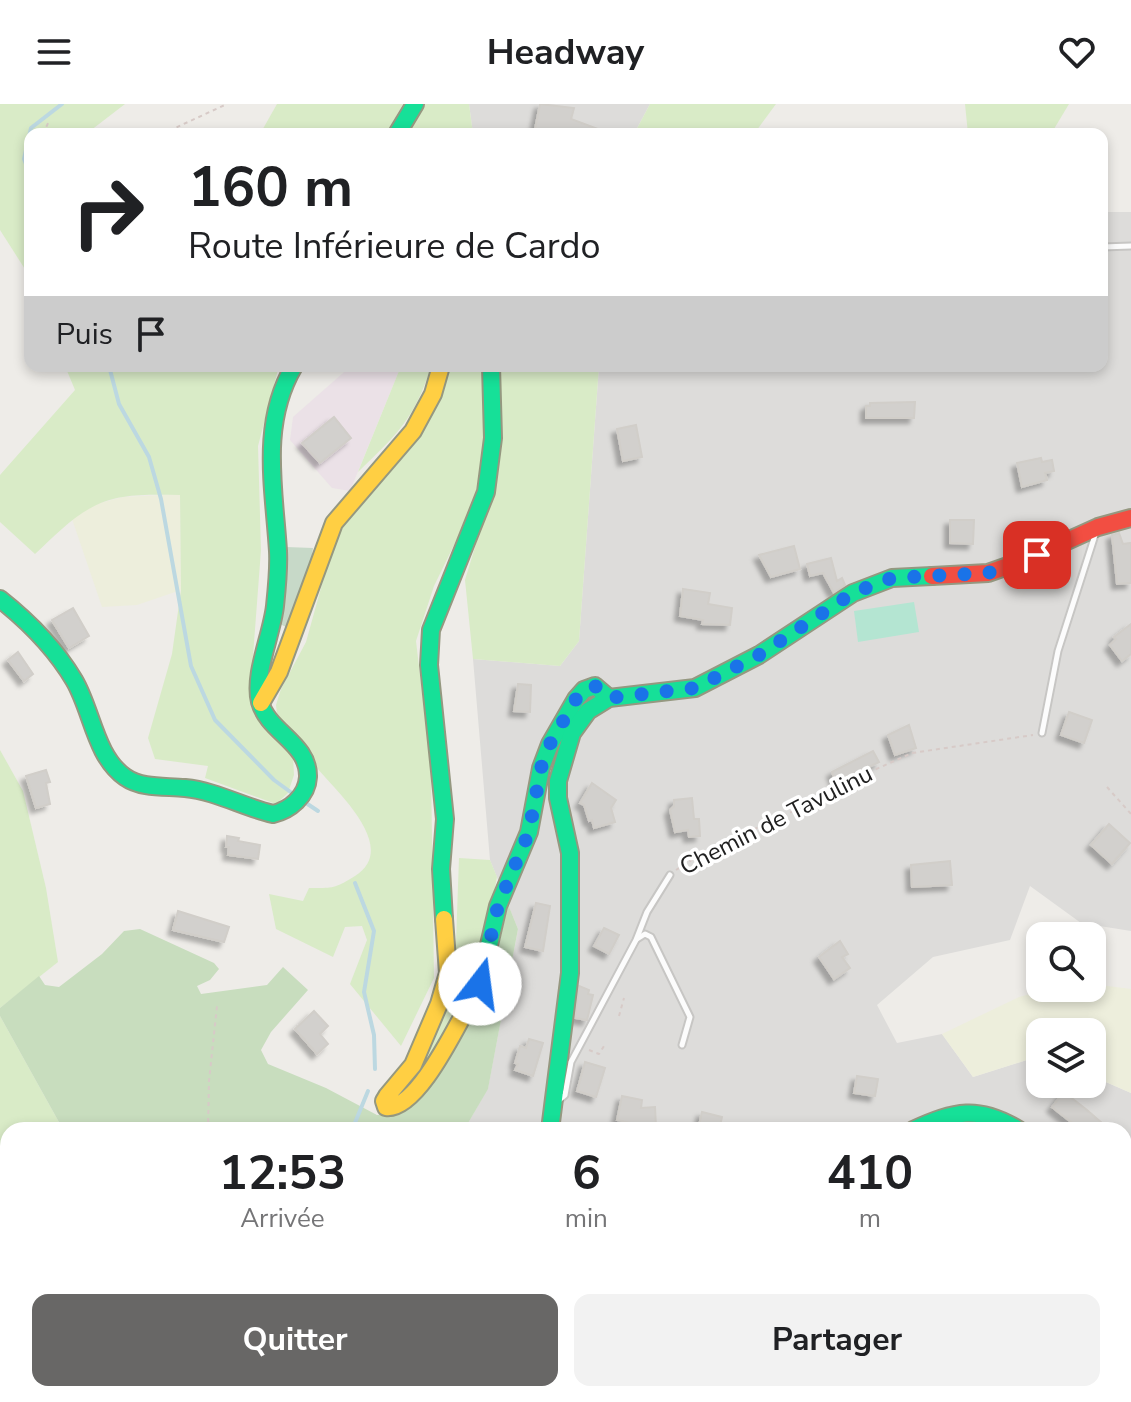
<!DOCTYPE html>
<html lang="fr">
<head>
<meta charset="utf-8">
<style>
  body { margin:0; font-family:"Nunito Sans",sans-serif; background:#f2f2f2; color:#202124; height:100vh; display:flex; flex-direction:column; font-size:30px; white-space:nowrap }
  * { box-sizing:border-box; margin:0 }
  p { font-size:26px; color:#757577 }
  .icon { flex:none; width:44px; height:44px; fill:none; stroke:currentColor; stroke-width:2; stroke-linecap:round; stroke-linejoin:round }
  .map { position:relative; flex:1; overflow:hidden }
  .drawer { position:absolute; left:0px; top:1018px; width:1132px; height:280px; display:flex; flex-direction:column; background:#fff; border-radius:24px 24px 0 0; box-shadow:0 4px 12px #0003 }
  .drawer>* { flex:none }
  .banner { position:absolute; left:24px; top:24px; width:1084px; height:244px; border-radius:16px; box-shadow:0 4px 12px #0003; background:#fff; color:#202124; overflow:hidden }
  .tools { position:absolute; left:1026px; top:818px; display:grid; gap:16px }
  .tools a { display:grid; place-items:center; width:80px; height:80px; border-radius:16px; background:#fff; box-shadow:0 4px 12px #0003; font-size:40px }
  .pin { position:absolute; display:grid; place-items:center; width:68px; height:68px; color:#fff; margin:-34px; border-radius:16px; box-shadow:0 4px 12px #0006 }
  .me { position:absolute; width:88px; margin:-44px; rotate:15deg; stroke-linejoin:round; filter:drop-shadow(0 0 6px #0008) }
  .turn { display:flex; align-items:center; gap:28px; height:168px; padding:0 32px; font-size:36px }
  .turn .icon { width:104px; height:104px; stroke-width:2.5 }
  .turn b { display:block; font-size:56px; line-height:68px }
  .then { display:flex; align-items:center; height:76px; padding:0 32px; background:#0003; gap:16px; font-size:30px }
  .eta { display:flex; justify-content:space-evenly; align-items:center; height:136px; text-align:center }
  .eta b { font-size:48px; font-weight:700; line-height:56px }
  .cta { display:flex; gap:16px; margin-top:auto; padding:16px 32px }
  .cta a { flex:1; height:92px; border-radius:16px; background:#686766; color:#fff; font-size:32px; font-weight:700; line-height:92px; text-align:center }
  .cta a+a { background:#f2f2f2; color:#202124 }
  header { display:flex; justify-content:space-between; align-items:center; height:104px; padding:0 32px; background:#fff; font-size:36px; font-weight:700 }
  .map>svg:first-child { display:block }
  .residential { fill:#dddcda }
  .industrial { fill:#ebe1e7 }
  .farmland { fill:#edeedc }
  .grass { fill:#d9ebc7 }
  .forest { fill:#c8ddbe }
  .cemetery { fill:#c7d9c8 }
  .pitch { fill:#b4e5d2 }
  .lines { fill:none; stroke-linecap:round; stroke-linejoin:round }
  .stream { stroke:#bcd8e1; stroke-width:4 }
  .building { fill:#d2d0cd; stroke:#d1cec9; stroke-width:2; filter:url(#shadow) }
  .lane-casing { stroke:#c7c6c4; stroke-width:9 }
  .fast-casing { stroke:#959880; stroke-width:20 }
  .slow-casing { stroke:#959880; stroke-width:20 }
  .jam-casing { stroke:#959880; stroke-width:20 }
  .path { stroke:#d7cac7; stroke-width:2; stroke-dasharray:4 4; stroke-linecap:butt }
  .lane { stroke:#fcfcfc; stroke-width:5 }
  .fast { stroke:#16e098; stroke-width:16 }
  .slow { stroke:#ffcf43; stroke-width:16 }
  .jam { stroke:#f24e42; stroke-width:16 }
  .route { stroke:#1a73e8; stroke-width:14; stroke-dasharray:0 25.2 }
  .labels { text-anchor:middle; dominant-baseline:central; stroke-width:7; stroke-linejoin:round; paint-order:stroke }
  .street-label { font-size:24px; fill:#202020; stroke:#fff }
</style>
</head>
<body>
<header><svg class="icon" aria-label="menu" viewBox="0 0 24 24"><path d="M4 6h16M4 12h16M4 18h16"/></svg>Headway<svg class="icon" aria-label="heart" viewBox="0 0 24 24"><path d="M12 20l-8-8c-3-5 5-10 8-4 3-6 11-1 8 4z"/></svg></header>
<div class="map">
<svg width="1131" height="1298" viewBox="0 0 1131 1298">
  <defs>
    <filter id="shadow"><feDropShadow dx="-5" dy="5" stdDeviation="2" flood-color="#0004"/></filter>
  </defs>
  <rect width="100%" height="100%" fill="#eeece8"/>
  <g class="residential">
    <polygon points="469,0 650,0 634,30 473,30"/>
    <polygon points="1102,108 1131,108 1131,827 1081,819 1030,782 1010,836 933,853 877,901 897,939 942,930 973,973 1033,954 1040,955 1040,980 1092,980 1092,972 1131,989 1131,1150 1124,1157 1124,1026 464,1026 488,984 518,825 490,756 473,555 560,562 579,537 599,262 1102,262"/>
    <polygon points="0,1176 8,1181 8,1290 243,1290 245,1297 0,1298"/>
    <polygon points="501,1290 534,1290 577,1297 673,1290 1121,1290 1119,1298 485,1298"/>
  </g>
  <polygon class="industrial" points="351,262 401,262 350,387 332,384 290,336 293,313"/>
  <g class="farmland">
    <polygon points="180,390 181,486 137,501 102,503 72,415 96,400 123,393"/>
    <polygon points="1092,880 1131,885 1131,989 1092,972 1092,928 1040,928 1040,955 1033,954 973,973 942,930 1019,893 1051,884 1092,884"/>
  </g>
  <g class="grass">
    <polygon points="0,0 125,0 86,30 30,30 30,173 0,126"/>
    <polygon points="277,0 403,0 386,30 260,30"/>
    <polygon points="425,0 469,0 473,30 408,30"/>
    <polygon points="650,0 776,0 754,30 634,30"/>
    <polygon points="965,0 1069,0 1051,30 968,30"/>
    <path d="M65,262H279L258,342L261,446L251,578L255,606L293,652L294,671L288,689L276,700L205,674L208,662L155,655L148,634L172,550L181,486L180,391C161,391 142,390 123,393C86,398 62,425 35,450L0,418V371L75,286Z"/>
    <path d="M401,262H431C415,315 396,331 358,368Z"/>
    <path d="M448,262H484L486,302L482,375L470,408L434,482L416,537L431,665L434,874L401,942L350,880L367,836L362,822L345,823L333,853L276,825L269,790L303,797L309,784C333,784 334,785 355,772C400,744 337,688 318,665C304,647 291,628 277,610L276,601L281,585L306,538L331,448L342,419Z"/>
    <polygon points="495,262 599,262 579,537 560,562 473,555 465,476 493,384"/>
    <polygon points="0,646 23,687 46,784 58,858 0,904"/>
    <polygon points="459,754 490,756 497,773 480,862 424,967 420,963 450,885 456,838"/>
    <polygon points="0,912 60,1020 50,1026 8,1026 8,1052 0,1056"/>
    <polygon points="1131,1150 1131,1298 1119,1298 1121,1290 1124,1290 1126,1268 1124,1267 1124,1157"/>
  </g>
  <polygon class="forest" points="508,800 518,825 488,985 464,1026 50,1026 60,1020 0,912 0,904 39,872 45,881 59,883 102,850 124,827 140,825 214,859 219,865 210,876 197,882 201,890 267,881 283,863 308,886 271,928 261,946 268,960 326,984 377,1011 392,1009 419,991 450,950 493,868"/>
  <polygon class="cemetery" points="286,443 313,444 309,471 286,523 280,520"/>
  <polygon class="pitch" points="914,498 919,528 858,538 854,507"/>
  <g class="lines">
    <g class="stream">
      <polyline points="30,70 24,55 31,24 62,0"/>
      <polyline points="109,262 119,300 149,353 161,395 191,562 215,616 274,676 296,692"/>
      <polyline points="303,697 318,707"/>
      <polyline points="355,779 374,827 364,888 374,931 375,965"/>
      <polyline points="352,1026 368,987"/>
    </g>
  </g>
  <g class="building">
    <polygon points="540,0 574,4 571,15 611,30 574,30 535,25"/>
    <polygon points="915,298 914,314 866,314 866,302 870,302 870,299"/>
    <polygon points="334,313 351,334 320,359 302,339"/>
    <polygon points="636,321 642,353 623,357 617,325"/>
    <polygon points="1041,354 1042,358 1052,356 1054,367 1045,369 1047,376 1022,383 1017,359"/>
    <polygon points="950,416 974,416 973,440 950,439"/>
    <polygon points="1119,429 1123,440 1131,439 1131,479 1117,480 1112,431"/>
    <polygon points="794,442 800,465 771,473 759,451"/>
    <polygon points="831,454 837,477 842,474 845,481 834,489 823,469 810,472 807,460"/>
    <polygon points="683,485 710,489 708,500 732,504 730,521 702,520 703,516 680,512"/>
    <polygon points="73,504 89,532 69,544 52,516"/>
    <polygon points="1131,520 1131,550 1122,557 1110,541 1116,535 1114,533"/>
    <polygon points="18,548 33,570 24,577 8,556"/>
    <polygon points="518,580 531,581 530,608 514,607"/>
    <polygon points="1069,608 1092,616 1084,639 1061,631"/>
    <polygon points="909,621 916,644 895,651 888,631"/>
    <polygon points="873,647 879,658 836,679 832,668"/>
    <polygon points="46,666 50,678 46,679 50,700 36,704 26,672"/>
    <polygon points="592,679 616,696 611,704 615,718 594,724 592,716 589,717 584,701 580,699"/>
    <polygon points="692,694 694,715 699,715 700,732 689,733 688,726 675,728 670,706 674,702 674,696"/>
    <polygon points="1109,720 1130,739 1112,760 1091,741"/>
    <polygon points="227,732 239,734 238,737 260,741 258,755 228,751 229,743 226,743"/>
    <polygon points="950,757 952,781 912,783 911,761"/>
    <polygon points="536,799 550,802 543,847 525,843"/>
    <polygon points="178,807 229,823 224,838 173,826"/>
    <polygon points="604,824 619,831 609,850 594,842"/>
    <polygon points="840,837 848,850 842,853 850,864 834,875 819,853"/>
    <polygon points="579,882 589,886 588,890 593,891 587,916 575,914"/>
    <polygon points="314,907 328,922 320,930 328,940 317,950 295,925"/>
    <polygon points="529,935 543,939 533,972 515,966 518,960 515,959 520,942 526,944"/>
    <polygon points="585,958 605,964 596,993 577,987"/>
    <polygon points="857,972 878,975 875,992 854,989"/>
    <polygon points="1064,988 1087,1006 1110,1026 1081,1026 1052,1003"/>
    <polygon points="622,992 642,996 641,1004 655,1003 656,1023 641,1024 640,1021 617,1016"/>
    <polygon points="702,1008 722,1013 719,1026 698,1026"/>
  </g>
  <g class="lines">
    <defs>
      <g id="lane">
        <polyline points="1102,143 1131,142"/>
        <polyline points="1042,629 1058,547 1096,428"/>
        <polyline points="637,835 645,830 651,833 690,913 682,941"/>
        <polyline points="558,997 565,991 571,958 636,836 647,808 670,771"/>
      </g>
      <g id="fast">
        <polyline points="397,30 415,0"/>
        <path d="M0,495C29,518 55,544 74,576C92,606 95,652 125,673C142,685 165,682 185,684C216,687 243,703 273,710C290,706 307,692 308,673C309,639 268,628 260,598C253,571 272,530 275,502C277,483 279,465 278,447C274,383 260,320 294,262"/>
        <polyline points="444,815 441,765 445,715 429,561 431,526 486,388 493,334 491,262"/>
        <polyline points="467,904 480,880 498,802 529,728 541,664 550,640 576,595 584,586 595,582 609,594"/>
        <polyline points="550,1026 570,869 570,749 558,694 558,677 572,629 588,607 609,594 695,584 759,551 853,489 892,474 932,472"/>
        <path d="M913,1026C955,1007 978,1001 1019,1026"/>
        <polyline points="160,1298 189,1290"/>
        <polyline points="693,1298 710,1290"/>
        <polyline points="1016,1298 1021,1290"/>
      </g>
      <g id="slow">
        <polyline points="261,599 279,568 334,419 413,327 433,290 441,262"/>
        <path d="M444,815L448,869L439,900L413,961L387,992L384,997L386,1003C416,1007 454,927 467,904"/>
      </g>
      <polyline id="jam" points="932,472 988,469 1025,456 1098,423 1131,414"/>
    </defs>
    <use href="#lane" class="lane-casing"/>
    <use href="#fast" class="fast-casing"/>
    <use href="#slow" class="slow-casing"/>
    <use href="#jam" class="jam-casing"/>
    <g class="path">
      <polyline points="43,30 49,17"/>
      <polyline points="162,30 227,0"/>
      <polyline points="1107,683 1131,710"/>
      <polyline points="676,766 704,748 822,694 852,676 912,649 1033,631"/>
      <polyline points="619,912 624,894"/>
      <polyline points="589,946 599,950 604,942 607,943"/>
      <polyline points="208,1026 209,977 217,902"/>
      <polyline points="0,1171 8,1181"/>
      <polyline points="863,1298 871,1290"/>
    </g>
    <use href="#lane" class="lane"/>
    <use href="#fast" class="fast"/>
    <use href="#slow" class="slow"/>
    <use href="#jam" class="jam"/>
  </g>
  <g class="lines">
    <polyline class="route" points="480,880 498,802 529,728 541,664 550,640 576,595 584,586 595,582 609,594 695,584 759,551 853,489 892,474 988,469 1037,451"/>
  </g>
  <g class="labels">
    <g class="street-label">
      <text transform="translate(776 716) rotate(-27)">Chemin de Tavulinu</text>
    </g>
  </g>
</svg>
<div class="tools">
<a><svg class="icon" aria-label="search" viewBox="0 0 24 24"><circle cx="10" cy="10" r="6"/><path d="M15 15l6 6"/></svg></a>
<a><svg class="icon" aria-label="layers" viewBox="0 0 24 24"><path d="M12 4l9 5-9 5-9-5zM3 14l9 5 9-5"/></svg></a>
</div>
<div class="pin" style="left:1037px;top:451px;background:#d93025"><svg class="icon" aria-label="arrive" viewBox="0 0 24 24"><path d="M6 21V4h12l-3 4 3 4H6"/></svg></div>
<svg class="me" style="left:480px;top:880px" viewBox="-20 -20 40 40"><circle r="19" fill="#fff"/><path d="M0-13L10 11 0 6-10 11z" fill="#1a73e8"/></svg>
<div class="banner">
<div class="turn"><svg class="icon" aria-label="right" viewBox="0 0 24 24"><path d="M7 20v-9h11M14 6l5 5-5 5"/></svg><div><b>160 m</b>Route Inférieure de Cardo</div></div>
<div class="then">Puis<svg class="icon" aria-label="arrive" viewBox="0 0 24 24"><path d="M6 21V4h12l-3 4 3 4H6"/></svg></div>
</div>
<section class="drawer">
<div class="eta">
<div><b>12:53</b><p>Arrivée</p></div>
<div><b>6</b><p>min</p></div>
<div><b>410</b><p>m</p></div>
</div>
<div class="cta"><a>Quitter</a><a>Partager</a></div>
</section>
</div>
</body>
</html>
